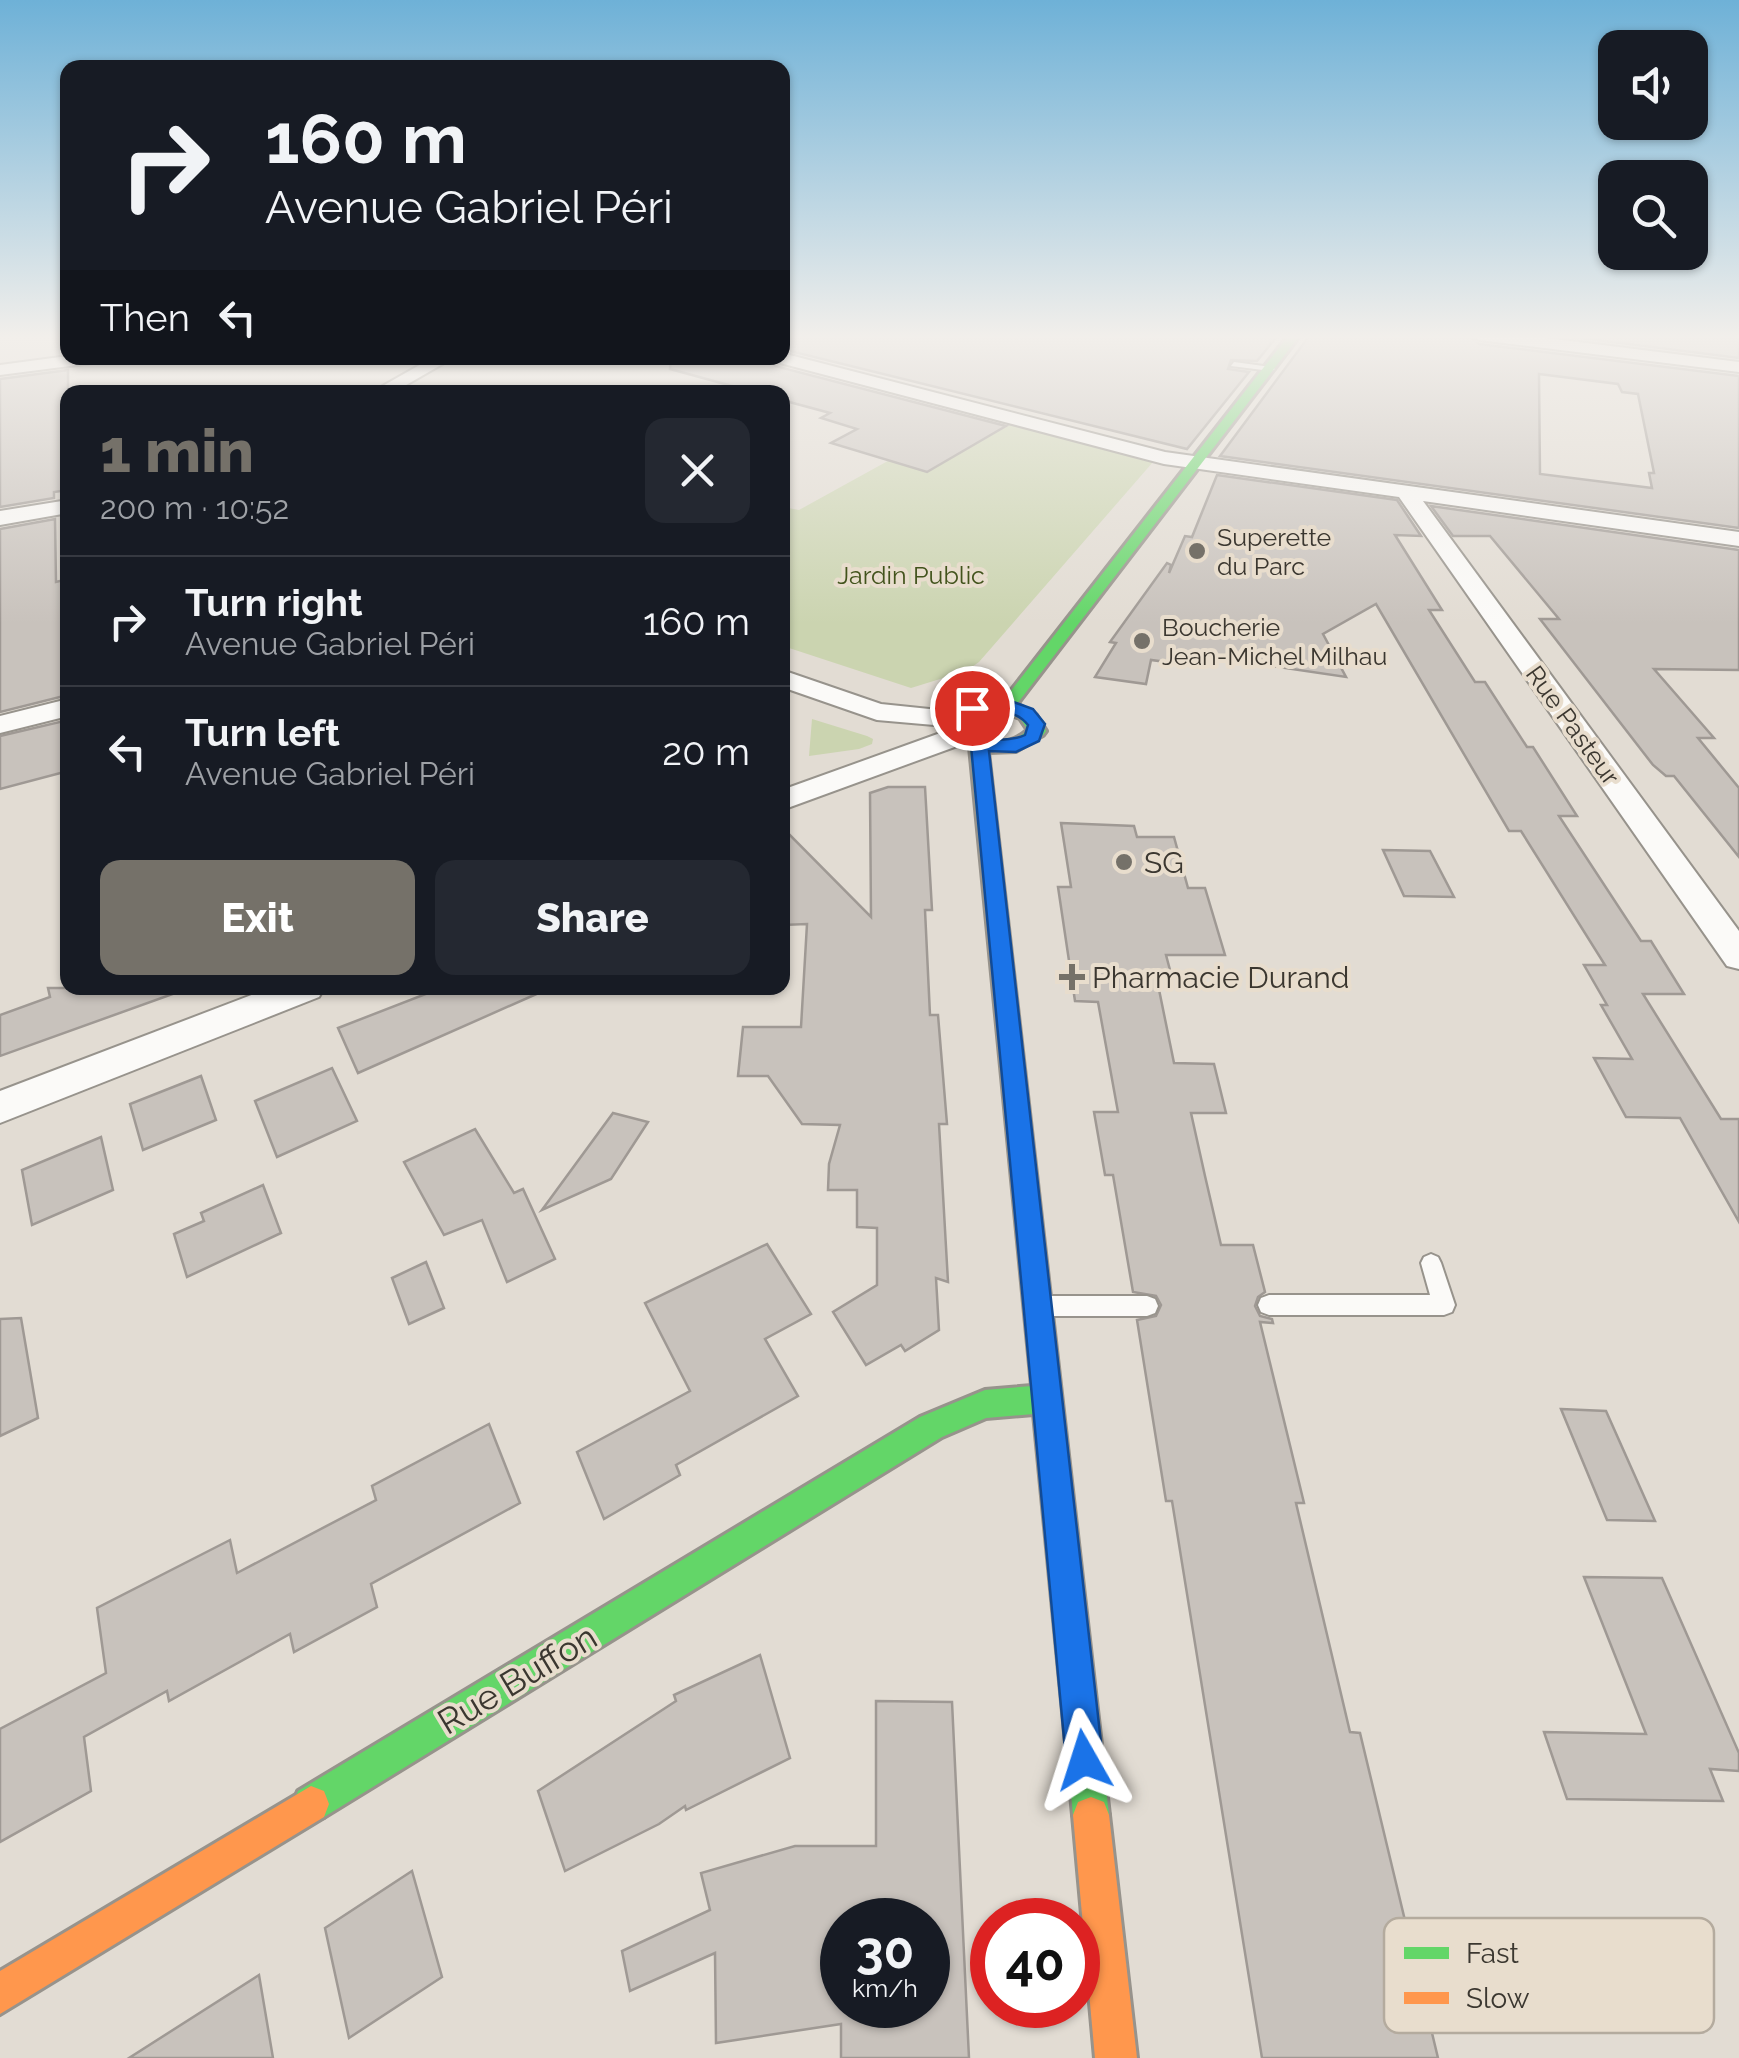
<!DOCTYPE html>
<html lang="en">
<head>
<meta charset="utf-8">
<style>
  body { margin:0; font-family:Raleway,sans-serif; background:#242831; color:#f1f3f6; height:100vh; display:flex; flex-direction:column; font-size:38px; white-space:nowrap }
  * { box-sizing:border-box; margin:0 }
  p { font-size:32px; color:#9ea1a6 }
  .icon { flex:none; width:55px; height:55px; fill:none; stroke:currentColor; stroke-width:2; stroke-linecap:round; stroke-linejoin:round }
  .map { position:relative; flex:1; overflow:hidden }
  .sheet { position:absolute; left:60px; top:385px; width:730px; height:610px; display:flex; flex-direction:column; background:#171b24; border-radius:20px; box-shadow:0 2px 8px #0004 }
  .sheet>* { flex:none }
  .hud { position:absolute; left:60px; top:60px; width:730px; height:305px; border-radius:20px; box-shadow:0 2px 8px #0004; background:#171b24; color:#f1f3f6; overflow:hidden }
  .controls { position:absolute; left:1598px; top:30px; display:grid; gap:20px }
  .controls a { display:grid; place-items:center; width:110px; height:110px; border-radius:20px; background:#171b24; box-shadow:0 2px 8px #0004; font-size:50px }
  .speed { position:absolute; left:820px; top:1898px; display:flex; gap:20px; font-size:50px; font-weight:700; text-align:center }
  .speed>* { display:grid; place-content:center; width:130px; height:130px; border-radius:50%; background:#171b24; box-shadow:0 2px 8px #0004; line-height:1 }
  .speed small { font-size:25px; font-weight:400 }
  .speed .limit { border:15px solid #d22; background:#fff; color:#111 }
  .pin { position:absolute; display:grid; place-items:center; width:85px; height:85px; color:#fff; margin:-42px; border:5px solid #fff; border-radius:50%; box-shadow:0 2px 10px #0007 }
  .me { position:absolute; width:110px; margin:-55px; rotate:354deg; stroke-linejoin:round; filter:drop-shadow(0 0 8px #0008) }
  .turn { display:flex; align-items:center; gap:35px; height:210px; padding:0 40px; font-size:45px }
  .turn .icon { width:130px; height:130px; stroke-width:2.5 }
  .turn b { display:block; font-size:70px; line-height:85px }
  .then { display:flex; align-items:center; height:95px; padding:0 40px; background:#0003; gap:20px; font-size:38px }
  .round { display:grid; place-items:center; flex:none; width:105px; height:105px; border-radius:20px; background:#242831 }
  .overview { display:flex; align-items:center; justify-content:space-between; height:170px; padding:0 40px }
  h1 { font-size:60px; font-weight:800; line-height:75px; color:#757169 }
  .cta { display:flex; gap:20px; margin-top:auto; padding:20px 40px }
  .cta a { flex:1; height:115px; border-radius:20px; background:#757169; color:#fff; font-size:40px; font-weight:800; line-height:115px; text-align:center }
  .cta a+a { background:#242831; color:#f1f3f6 }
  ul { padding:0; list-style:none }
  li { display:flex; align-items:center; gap:30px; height:130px; padding:0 40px; border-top:2px solid #363941 }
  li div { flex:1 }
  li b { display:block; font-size:38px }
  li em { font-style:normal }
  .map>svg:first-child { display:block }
  .green { fill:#cbd4b0 }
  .building { fill:#c8c2bc; stroke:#9f9994; stroke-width:2.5; fill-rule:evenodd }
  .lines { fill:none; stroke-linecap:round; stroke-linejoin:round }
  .lane-casing { stroke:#97938c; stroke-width:4 }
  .street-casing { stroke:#97938c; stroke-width:4 }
  .fast-casing { stroke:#97938c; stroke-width:6 }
  .slow-casing { stroke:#97938c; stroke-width:6 }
  .lane { fill:#fbfaf8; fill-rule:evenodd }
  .street { fill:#fbfaf8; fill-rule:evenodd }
  .fast { fill:#63d668; fill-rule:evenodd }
  .slow { fill:#ff974d; fill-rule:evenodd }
  .route { fill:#1a73e8; stroke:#114b97; stroke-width:2.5 }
  .poi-dot { fill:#757169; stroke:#e8ddcd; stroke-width:4 }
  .labels { text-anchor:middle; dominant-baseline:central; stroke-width:8; stroke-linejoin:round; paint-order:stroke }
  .far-poi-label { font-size:25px; fill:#3b3730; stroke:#e8ddcd; text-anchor:start }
  .far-park-label { font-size:25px; fill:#42531c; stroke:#e8ddcd }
  .far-street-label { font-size:25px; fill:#3b3730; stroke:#e8ddcd }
  .poi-label { font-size:30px; fill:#3b3730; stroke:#e8ddcd; text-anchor:start }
  .near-street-label { font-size:35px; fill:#3b3730; stroke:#e8ddcd }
  .key { fill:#e8ddcd; stroke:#b4ab9e; stroke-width:2.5 }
  .key-label { font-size:28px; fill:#3b3730 }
</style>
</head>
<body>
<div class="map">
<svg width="1739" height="2058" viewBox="0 0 1739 2058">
  <rect width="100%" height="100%" fill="#e2dcd3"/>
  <g class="green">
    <polygon points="1010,425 1153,462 979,662 966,671 911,688 783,646 783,507 799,510 895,457 933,468"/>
    <polygon points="812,719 867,736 873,739 872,744 859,749 809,756"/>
  </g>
  <g class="building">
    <polygon points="782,335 1278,335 1257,361 1231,360 1228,369 1249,372 1187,449 782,349"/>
    <path d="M1310,335H1467L1479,344L1739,376V528L1220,456ZM1539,374L1618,384L1622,392L1638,394L1654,473H1649L1652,488L1540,474Z"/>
    <polygon points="1557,335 1739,335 1739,358"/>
    <polygon points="671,358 770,358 775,366 1006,426 927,472 831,443 857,429 821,418 830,413 782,400 782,392 754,392 670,369"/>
    <polygon points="68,370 68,490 54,492 54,498 0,507 0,379"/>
    <polygon points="1217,475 1397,500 1421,536 1395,535 1442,610 1429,610 1475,682 1485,682 1527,747 1533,747 1577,816 1559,816 1641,941 1651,941 1684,994 1643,994 1721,1119 1739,1119 1739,1222 1680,1118 1626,1117 1594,1058 1632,1059 1601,1005 1607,1005 1584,965 1605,965 1521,831 1509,831 1376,604 1323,634 1346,677 1184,653 1181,664 1151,660 1146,684 1095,677 1116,643 1110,642 1167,563 1171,565 1169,573 1185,536 1192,537"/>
    <polygon points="1431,506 1739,550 1739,670 1654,669 1714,738 1698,738 1739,788 1739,857 1674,776 1666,776 1653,765 1540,619 1559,619 1490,536 1453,536"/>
    <polygon points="55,519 56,582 68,579 68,695 0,712 0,529"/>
    <polygon points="68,720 68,771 0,789 0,736"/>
    <polygon points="888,787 925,787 932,910 925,910 930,1015 938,1015 947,1124 939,1124 948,1282 936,1278 939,1330 905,1351 901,1345 866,1365 833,1312 877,1285 877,1228 857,1227 857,1190 828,1190 829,1164 840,1125 802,1124 768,1076 738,1076 743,1027 801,1027 807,924 782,925 782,827 871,917 870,793"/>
    <polygon points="1061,823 1134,826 1137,837 1174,837 1188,888 1205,888 1225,955 1166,955 1170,970 1155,970 1174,1063 1214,1064 1226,1113 1191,1113 1205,1176 1221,1245 1253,1245 1265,1292 1258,1297 1255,1306 1260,1316 1272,1319 1273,1323 1260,1322 1304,1503 1296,1503 1350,1732 1360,1733 1438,2058 1262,2058 1172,1501 1166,1501 1137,1320 1156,1316 1161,1305 1156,1296 1133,1292 1113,1175 1105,1175 1094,1112 1118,1112 1098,1002 1075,1001 1058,887 1071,887"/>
    <polygon points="1383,850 1430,851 1454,897 1404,896"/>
    <polygon points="48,988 180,988 181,991 0,1056 0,1015 50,997"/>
    <polygon points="441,988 550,988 358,1073 338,1028"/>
    <polygon points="332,1068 357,1121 277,1157 255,1101"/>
    <polygon points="201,1076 216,1120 143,1150 130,1104"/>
    <polygon points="613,1113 648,1122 611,1179 542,1210"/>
    <polygon points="475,1129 514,1193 523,1189 555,1259 507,1282 482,1220 444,1235 404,1162"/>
    <polygon points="101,1137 113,1190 32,1225 22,1170"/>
    <polygon points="263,1185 281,1233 187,1277 174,1234 204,1221 201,1213"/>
    <polygon points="767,1244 811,1314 765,1339 798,1396 676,1465 680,1475 604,1519 577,1452 690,1391 645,1303"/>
    <polygon points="426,1262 444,1308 409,1324 392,1278"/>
    <polygon points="21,1318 38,1418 0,1436 0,1319"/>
    <polygon points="1561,1409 1606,1411 1655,1521 1607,1520"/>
    <polygon points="489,1424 520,1503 371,1584 377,1607 294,1652 290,1634 169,1701 167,1691 84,1737 91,1791 0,1842 0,1729 106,1673 97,1608 230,1540 237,1573 376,1500 372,1486"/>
    <polygon points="1584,1577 1662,1578 1739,1753 1739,1771 1710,1769 1723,1801 1567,1799 1544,1732 1646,1734"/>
    <polygon points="760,1655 790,1758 686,1810 685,1806 659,1824 565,1871 538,1791 676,1701 674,1695"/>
    <path d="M876,1701L952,1702L969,2058H841V2024L716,2043L715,1953L630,1991L622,1951L710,1910L701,1873L795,1846H876ZM842,1920H928V2005H842Z"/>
    <polygon points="412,1871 442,1977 349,2038 325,1928"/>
    <polygon points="259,1975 273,2058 129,2058"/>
  </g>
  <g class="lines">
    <defs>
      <g id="lane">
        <polygon points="1234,362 1271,367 1275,369 1271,371 1231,366"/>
        <polygon points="1431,1254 1438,1257 1441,1263 1455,1305 1452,1312 1444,1315 1269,1315 1261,1312 1258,1305 1261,1298 1269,1295 1430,1295 1421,1263 1424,1257"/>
        <polygon points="1047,1296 1147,1296 1155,1299 1158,1306 1155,1313 1147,1316 1047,1316 1039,1313 1036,1306 1039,1299"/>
      </g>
      <g id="street">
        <polygon points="1471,335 1523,335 1739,362 1739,372 1479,340"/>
        <polygon points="782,353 1165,452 1739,532 1739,546 1423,501 1739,931 1739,969 1727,966 1399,497 1164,464 776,362 774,358 782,358"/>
        <polygon points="68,356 102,358 93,363 0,375 0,365"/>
        <polygon points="432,358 453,358 394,392 372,392"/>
        <polygon points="68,500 68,513 0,525 0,511"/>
        <polygon points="782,670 881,704 968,713 972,719 962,727 975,735 971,741 782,810 782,790 957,727 877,720 782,687"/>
        <polygon points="68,699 68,716 0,733 0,716"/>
        <polygon points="270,988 324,988 319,997 0,1123 0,1091"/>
      </g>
      <path id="fast" d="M1289,335H1300L1017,704L1036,715L1046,731L1043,735L1016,751L988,752L1109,1815L1104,1828L1091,1833L1078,1828L1073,1815L1034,1414L986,1418L942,1437L324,1817L311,1822L298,1817L293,1804L298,1791L920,1417L985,1390L1032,1386L970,747L955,739L949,724L957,708L995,699L1003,701ZM995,709L1020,718L1028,730C1009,747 990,744 969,732L965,724L970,715Z"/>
      <g id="slow">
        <polygon points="311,1786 324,1791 329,1804 324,1817 0,2014 0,1971"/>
        <polygon points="1091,1797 1104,1802 1109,1815 1137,2058 1095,2058 1073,1815 1078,1802"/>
      </g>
    </defs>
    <use href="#lane" class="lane-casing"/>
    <use href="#street" class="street-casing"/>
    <use href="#fast" class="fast-casing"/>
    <use href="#slow" class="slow-casing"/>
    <use href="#lane" class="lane"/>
    <use href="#street" class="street"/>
    <use href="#fast" class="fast"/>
    <use href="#slow" class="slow"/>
  </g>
  <linearGradient id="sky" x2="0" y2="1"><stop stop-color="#6eb1d7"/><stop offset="0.54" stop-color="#f2efeb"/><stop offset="1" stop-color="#f2efeb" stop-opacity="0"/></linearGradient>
  <rect width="1739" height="624" fill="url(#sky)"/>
  <path class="route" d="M1008,700L1033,709L1045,724L1039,741L1016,752L989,751L1103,1760L1097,1773L1084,1778L1072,1773L1066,1760L971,746C985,735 1008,744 1025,735L1028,725C1009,701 984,721 963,708L972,702Z"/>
  <g class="poi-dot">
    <circle cx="1197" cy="551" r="10"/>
    <circle cx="1142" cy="641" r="10"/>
    <circle cx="1124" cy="862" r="10"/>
    <path d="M1067 962h10v10h10v10h-10v10h-10v-10h-10v-10h10z"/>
  </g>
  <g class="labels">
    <g class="far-poi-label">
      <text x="1217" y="537">Superette<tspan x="1217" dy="29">du Parc</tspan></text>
      <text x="1162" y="627">Boucherie<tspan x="1162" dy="29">Jean-Michel Milhau</tspan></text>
    </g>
    <g class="far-park-label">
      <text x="911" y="575">Jardin Public</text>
    </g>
    <g class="far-street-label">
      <text transform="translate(1573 725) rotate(54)">Rue Pasteur</text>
    </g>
    <g class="poi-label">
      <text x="1144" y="862">SG</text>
      <text x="1092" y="977">Pharmacie Durand</text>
    </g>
    <g class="near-street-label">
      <text transform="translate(517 1679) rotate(-31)">Rue Buffon</text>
    </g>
  </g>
  <rect x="1384" y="1918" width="330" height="115" rx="15" class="key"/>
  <rect x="1404" y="1947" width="45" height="12" fill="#63d668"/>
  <rect x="1404" y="1992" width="45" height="12" fill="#ff974d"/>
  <g class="key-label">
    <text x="1466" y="1963">Fast</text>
    <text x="1466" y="2008">Slow</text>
  </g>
</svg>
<div class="controls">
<a><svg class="icon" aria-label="sound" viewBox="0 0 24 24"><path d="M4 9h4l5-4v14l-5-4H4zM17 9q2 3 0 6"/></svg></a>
<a><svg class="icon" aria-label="search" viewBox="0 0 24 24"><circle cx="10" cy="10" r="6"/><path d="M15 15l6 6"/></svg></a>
</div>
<div class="speed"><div>30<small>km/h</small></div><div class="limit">40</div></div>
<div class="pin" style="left:972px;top:708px;background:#d93025"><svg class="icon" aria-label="arrive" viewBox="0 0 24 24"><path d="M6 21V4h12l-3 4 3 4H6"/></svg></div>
<svg class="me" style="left:1084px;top:1760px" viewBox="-20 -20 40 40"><path d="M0-17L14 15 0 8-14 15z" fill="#1a73e8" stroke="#fff" stroke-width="4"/></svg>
<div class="hud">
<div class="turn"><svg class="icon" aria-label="right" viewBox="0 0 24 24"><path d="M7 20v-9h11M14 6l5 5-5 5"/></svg><div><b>160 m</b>Avenue Gabriel Péri</div></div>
<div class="then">Then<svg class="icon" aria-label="left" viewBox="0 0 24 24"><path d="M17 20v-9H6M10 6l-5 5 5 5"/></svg></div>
</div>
<section class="sheet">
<div class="overview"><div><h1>1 min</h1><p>200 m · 10:52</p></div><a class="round"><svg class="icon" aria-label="close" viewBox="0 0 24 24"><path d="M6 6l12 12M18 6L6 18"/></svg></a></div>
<ul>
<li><svg class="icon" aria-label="right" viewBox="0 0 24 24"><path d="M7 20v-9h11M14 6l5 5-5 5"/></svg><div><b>Turn right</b><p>Avenue Gabriel Péri</p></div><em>160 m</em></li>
<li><svg class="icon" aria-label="left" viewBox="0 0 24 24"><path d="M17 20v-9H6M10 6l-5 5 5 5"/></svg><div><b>Turn left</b><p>Avenue Gabriel Péri</p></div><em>20 m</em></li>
</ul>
<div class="cta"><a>Exit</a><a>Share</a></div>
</section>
</div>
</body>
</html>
